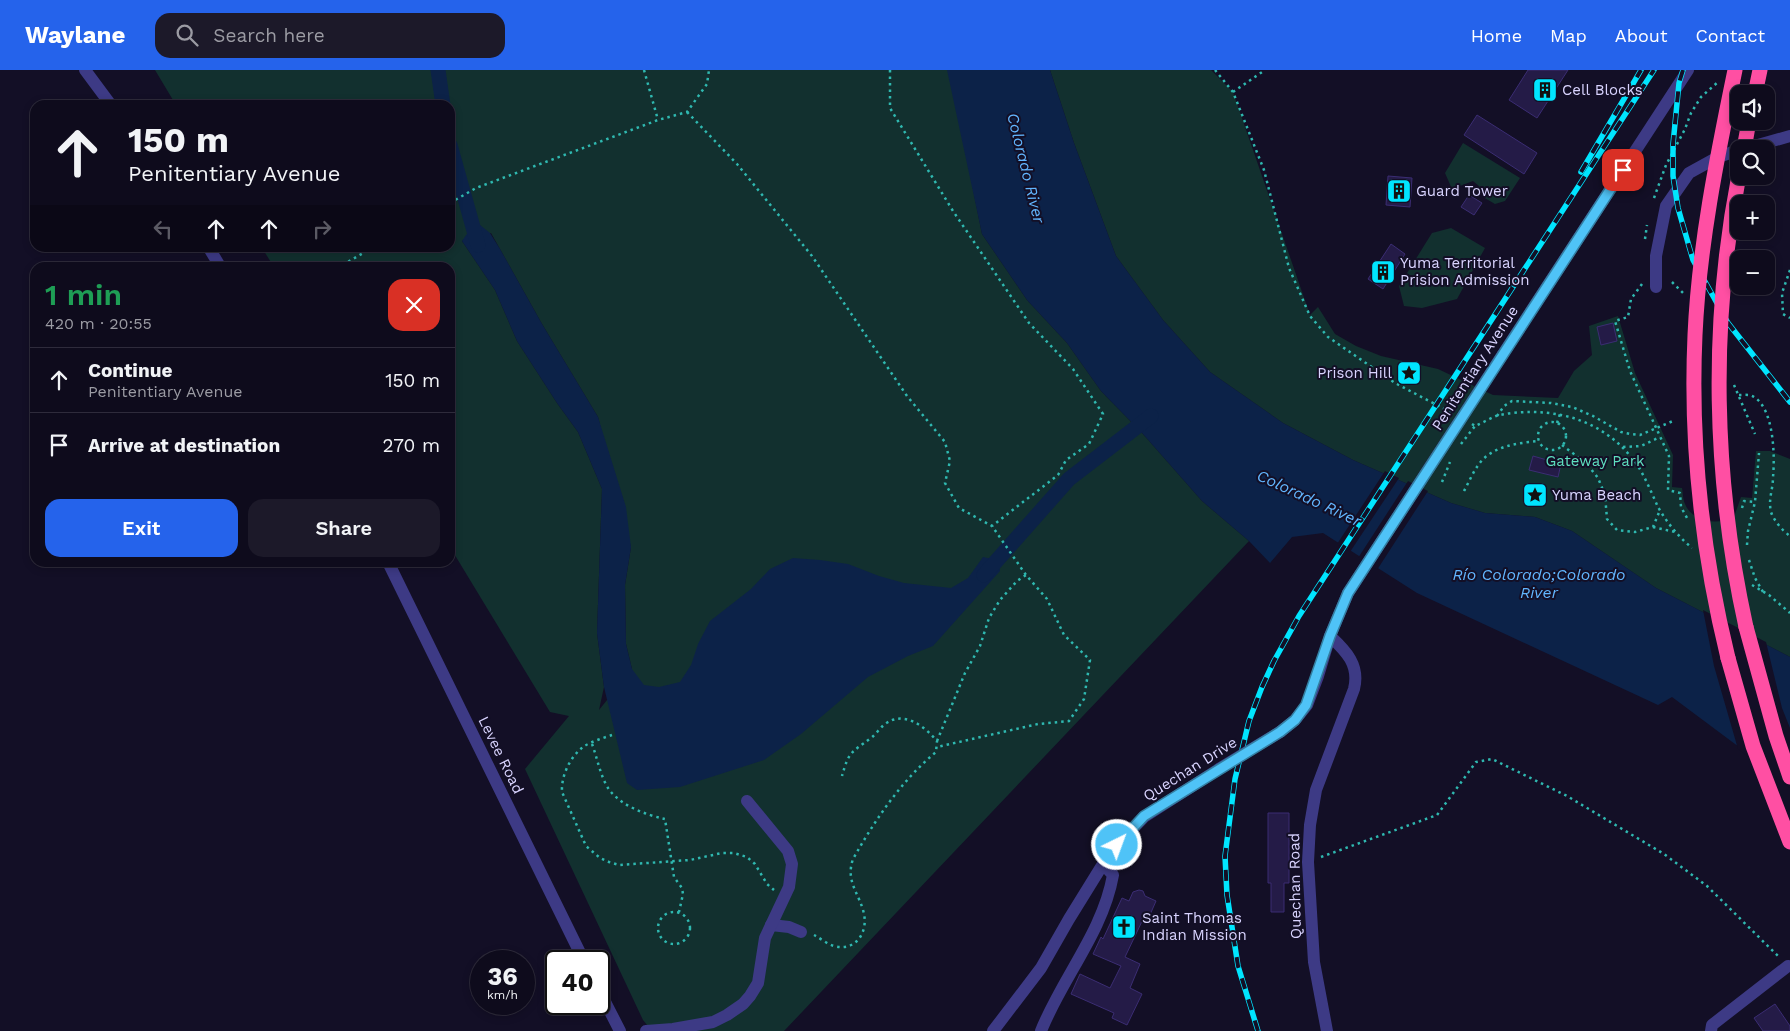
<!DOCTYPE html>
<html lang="en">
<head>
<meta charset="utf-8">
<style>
  body { margin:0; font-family:"Work Sans",sans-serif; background:#1c1929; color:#f1f3f6; height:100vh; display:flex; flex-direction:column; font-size:19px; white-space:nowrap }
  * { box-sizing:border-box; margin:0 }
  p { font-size:16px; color:#9b9ba3 }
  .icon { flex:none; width:28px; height:28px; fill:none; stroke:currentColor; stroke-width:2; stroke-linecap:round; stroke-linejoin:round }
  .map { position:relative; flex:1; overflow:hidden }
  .drawer { position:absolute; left:30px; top:192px; width:425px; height:305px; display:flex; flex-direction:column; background:#0e0b1c; border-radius:15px; box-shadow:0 2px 8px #0003,0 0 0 1px #2e2b3b }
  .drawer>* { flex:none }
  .guide { position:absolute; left:30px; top:30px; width:425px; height:152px; border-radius:15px; box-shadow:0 2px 8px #0003,0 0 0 1px #2e2b3b; background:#0e0b1c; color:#f1f3f6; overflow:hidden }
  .controls { position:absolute; left:1730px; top:15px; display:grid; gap:10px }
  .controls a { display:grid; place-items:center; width:45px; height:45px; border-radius:10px; background:#0e0b1c; box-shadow:0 2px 8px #0003,0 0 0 1px #2e2b3b; font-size:25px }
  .speed { position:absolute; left:470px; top:880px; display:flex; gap:10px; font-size:25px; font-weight:700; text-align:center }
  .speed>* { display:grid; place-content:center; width:65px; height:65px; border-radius:50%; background:#0e0b1c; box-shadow:0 2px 8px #0003,0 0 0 1px #2e2b3b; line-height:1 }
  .speed small { font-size:12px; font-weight:400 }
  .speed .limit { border:2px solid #111; border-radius:8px; background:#fff; color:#111 }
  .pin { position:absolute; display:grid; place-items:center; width:42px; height:42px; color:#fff; margin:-21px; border-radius:10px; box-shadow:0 2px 8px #0006 }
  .me { position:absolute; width:55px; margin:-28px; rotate:42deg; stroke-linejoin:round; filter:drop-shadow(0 0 4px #0008) }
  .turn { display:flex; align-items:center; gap:18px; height:105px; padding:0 15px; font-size:22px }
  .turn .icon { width:65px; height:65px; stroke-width:2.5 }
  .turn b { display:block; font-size:35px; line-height:42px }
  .lanes { display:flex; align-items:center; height:48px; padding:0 15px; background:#0003; justify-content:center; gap:25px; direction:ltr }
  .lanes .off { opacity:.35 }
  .round { display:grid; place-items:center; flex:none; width:52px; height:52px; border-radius:15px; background:#1c1929 }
  .head { display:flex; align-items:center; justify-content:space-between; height:85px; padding:0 15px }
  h1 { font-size:30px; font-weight:600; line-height:38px; color:#1e9e55 }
  .action { display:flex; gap:10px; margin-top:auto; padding:10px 15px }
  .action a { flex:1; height:58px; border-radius:15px; background:#2563eb; color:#fff; font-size:20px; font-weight:600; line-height:58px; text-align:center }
  .action a+a { background:#1c1929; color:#f1f3f6 }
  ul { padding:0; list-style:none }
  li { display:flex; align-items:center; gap:15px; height:65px; padding:0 15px; border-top:1px solid #2e2b3b }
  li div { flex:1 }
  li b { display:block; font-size:19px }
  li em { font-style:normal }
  header { display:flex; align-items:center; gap:30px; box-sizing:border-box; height:70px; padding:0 25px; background:#2563eb; color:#fff }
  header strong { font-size:24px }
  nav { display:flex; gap:28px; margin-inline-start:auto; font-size:18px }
  .search { width:350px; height:45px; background:#1c1929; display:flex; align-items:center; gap:12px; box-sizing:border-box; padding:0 18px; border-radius:15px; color:#9b9ba3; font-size:19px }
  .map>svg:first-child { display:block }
  .green { fill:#12302f; fill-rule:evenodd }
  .water { fill:#0c2248 }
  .pier { fill:#130f26 }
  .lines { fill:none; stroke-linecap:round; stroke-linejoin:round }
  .canal { stroke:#0c2248; stroke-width:15 }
  .building { fill:#241b47; stroke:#3b2d73 }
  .path { stroke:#2fb8b0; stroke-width:2.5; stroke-dasharray:2.5 4; stroke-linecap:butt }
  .minor { stroke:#3d3a85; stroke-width:12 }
  .highway { stroke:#ff4fa3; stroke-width:15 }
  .rail-casing { stroke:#00e5ff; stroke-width:5.5 }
  .rail { stroke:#130f26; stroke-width:4; stroke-dasharray:11; stroke-linecap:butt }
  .minor-bridge { stroke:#3d3a85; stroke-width:12 }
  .highway-bridge { stroke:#ff4fa3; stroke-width:15 }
  .route-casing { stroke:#337fa1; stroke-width:12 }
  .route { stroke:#4fc3f7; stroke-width:9 }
  .labels { text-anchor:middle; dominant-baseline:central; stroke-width:4; stroke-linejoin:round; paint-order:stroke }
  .poi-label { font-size:15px; fill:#d9d4ff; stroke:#130f26; text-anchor:start }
  .street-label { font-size:15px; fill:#d9d4ff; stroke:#130f26 }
  .park-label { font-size:15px; fill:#5fe0c0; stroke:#130f26 }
  .water-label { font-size:16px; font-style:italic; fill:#62b6ff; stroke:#130f26 }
</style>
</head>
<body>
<header>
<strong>Waylane</strong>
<div class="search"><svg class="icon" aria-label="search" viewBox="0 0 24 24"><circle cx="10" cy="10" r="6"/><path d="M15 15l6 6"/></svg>Search here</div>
<nav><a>Home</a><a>Map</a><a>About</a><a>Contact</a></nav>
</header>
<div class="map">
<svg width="1790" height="961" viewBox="0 0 1790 961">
  <rect width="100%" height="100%" fill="#130f26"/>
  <g class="green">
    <path d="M155,0H949L982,164L1027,230L1067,273L1101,321L1143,364L1202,431L1249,471L784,961H652L643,950L525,699L569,646L550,642L450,477V198L274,197L262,178H450V35H176ZM491,163L542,254L598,347L631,477L625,515L626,574L632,599L599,640L604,617L597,563L602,419L578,362L557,333L517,271L495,220L462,171Z"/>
    <path d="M1050,0H1211L1233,22L1310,245L1318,237L1335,264L1356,276L1381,286L1438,299L1493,325L1558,328L1574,301L1592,285L1589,256L1618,246L1635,303L1673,385L1672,417L1682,418C1683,423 1683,430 1685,434C1693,453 1718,455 1734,447L1741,427L1752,428L1756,381H1770L1790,389V587L1656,518L1572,461L1535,447L1485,443L1451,433L1353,390L1283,353L1210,302L1163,250L1116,186L1074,73Z"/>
    <polygon points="1463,73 1520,108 1505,131 1495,134 1483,127 1479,116 1473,111 1452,119 1445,103"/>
    <polygon points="1451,158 1485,178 1457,229 1422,238 1404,236 1399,216 1432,163"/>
  </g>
  <g class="water">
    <polygon points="947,0 1050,0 1074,73 1116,186 1163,250 1210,302 1283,353 1353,390 1451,433 1485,443 1535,447 1572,461 1656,518 1790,587 1790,715 1672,627 1658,635 1417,523 1323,463 1292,467 1270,493 1249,471 1202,431 1143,364 1101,321 1067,273 1027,230 982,164"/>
    <polygon points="480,155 490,163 500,179 542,254 598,347 626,437 631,477 625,515 626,574 632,599 644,615 659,617 680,612 691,595 698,574 710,551 751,519 770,499 793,488 820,490 848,494 879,506 904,513 951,518 968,508 983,487 998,490 1000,501 933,576 908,586 868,607 801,664 764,690 680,717 637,720 627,713 604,617 597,563 602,419 578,362 557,333 517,271 495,220 462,171 471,158"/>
  </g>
  <g class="pier">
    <polygon points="1385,401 1399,408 1350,482 1337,474"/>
    <polygon points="1408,411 1428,421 1377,500 1358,488"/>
    <polygon points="1703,540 1766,572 1782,638 1790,658 1790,718 1738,679 1714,596"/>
  </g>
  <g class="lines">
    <g class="canal">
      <polyline points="438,0 443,35"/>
      <polyline points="450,75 478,175"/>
      <polyline points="984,505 1069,409 1151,346"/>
    </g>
  </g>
  <g class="building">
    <polygon points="1528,0 1568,0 1537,48 1509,30"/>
    <polygon points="1477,45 1537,83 1524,104 1464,65"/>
    <polygon points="1388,106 1412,108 1410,137 1386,135"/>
    <polygon points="1469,125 1482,133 1474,145 1461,137"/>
    <polygon points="1391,174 1405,184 1383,219 1368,209"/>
    <polygon points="1613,253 1617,271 1601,275 1597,257"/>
    <polygon points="1533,386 1561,394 1558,407 1529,400"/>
    <polygon points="1268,743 1289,743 1289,813 1284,813 1284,842 1271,842 1271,813 1268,813"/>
    <polygon points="1139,820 1143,821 1145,826 1156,831 1149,847 1145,845 1125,887 1140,894 1130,918 1142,924 1127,955 1112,948 1114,943 1071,924 1080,904 1110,918 1121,896 1093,884 1101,867 1103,869 1122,828 1129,831 1133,822"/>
    <polygon points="1775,934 1790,956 1790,961 1763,961 1754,948"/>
  </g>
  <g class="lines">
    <g class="path">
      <polyline points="644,0 658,50"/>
      <polyline points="890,0 890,38 953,141 1029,253 1073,299 1103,344 1089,374 1066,390 1058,405 992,456"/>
      <polyline points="1215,0 1233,22 1264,100 1289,198 1310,246 1328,267 1395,313 1452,343"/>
      <polyline points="1233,22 1265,0"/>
      <polyline points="687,42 737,94 812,186 907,326 945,372 950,391 945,413 959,438 992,456 1026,505 1047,529 1064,565 1090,590 1084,629 1069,651 1038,654 937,677"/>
      <polyline points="1654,128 1666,95 1685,59 1691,43 1701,27 1718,12"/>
      <polyline points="450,133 476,118 658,50 687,42 707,14 709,0"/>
      <polyline points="1645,169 1647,155"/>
      <polyline points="337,198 372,178"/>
      <polyline points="1790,200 1782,223 1783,244 1790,248"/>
      <polyline points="1672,212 1683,223"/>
      <polyline points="1642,214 1631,229 1628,247 1615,251 1630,301 1669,386 1668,420 1680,423 1681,437 1687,448"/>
      <polyline points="1734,315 1755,364"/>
      <path d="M1739,325C1744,325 1750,324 1754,327C1774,339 1775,386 1773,407C1773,420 1768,429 1771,442C1774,451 1783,461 1790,466"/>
      <polyline points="1497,346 1504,336 1512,331 1551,333 1572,337 1593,346 1621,362 1630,364 1640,365 1673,351"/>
      <circle cx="1552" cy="366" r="14"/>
      <polyline points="1557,353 1560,344"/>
      <path d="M1472,354L1475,356C1482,353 1489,349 1496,346C1507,343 1520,342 1530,342C1575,342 1612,359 1638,396C1646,409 1652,424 1658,437C1667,453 1679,467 1692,478"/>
      <polyline points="1461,374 1475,356"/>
      <polyline points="1562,375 1587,394 1598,408 1605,425 1607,449 1617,460 1635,462 1653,457 1660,440"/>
      <polyline points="1623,377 1641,376 1660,367"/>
      <polyline points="1442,412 1450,392"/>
      <path d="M1464,421C1469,412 1473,402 1479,394C1492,376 1518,373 1539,371"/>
      <polyline points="1742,438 1744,431 1755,432"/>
      <polyline points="1653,457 1675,462"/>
      <polyline points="1747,475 1748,461 1755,432 1759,383"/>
      <polyline points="1749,490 1755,508 1763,522"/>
      <polyline points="1752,515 1769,525 1790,543"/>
      <path d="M612,665C603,668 590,672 583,677C570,687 561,706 562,722L586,776L600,788L609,792L619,795L690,790L722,783H734L747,787L755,794L767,814L774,820"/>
      <polyline points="937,671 965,603 980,576 989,548 1000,530 1017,511 1026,505"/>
      <path d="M592,674C597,687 600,705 608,718C619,735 646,745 665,749L674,807L682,818L683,824L679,842"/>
      <polyline points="1321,787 1437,745 1476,692 1492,689 1567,726 1664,784 1707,816 1779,887"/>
      <circle cx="674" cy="858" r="16"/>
      <path d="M814,865C820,868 827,874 834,876C855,882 868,863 864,844C860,824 845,812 853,789C875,750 901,711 936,682L937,671C924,656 904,640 885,654C880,658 876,664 871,668C851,683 849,681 842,706"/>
    </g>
    <g class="minor">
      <polyline points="85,0 111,35"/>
      <polyline points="1744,79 1790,66"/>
      <polyline points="209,178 221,198"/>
      <polyline points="1656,217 1656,186 1666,136 1689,103 1718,87 1739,80"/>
      <polyline points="1503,284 1688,0"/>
      <polyline points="388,492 584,891"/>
      <polyline points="1280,662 1295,650 1307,635 1318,606 1330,566 1348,523"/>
      <polyline points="771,855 789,857 801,862"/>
      <polyline points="599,920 620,961"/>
      <polyline points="646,961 673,959 713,952 727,945 743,934 750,926 758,913 765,868 789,817 792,794 788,781 747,731"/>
      <polyline points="993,961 1041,898 1069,849 1103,794 1117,775 1144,747 1219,699"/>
      <path d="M1041,961C1062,908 1103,862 1113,805L1103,794"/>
      <path d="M1327,961L1314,892L1308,792L1310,755L1316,720L1354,619C1360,595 1346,581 1330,566"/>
      <polyline points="1711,961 1712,955 1788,896"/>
    </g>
    <g class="highway">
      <polyline points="1755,24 1760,0"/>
      <polyline points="1746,557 1776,666 1790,707"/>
      <polyline points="1728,588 1753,676 1790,772"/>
    </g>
    <defs>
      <g id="rail">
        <polyline points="1683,0 1679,13 1673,74 1673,106 1678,138 1693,190 1728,253 1790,332"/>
        <polyline points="1581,102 1641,0"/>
        <polyline points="1258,961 1238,896 1227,825 1225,786 1235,709 1249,651 1262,617 1274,591 1299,546 1654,0"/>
      </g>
    </defs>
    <use href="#rail" class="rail-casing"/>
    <use href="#rail" class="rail"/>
    <g class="minor-bridge">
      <polyline points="1348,523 1503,284"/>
      <polyline points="1219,699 1280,662"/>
    </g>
    <g class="highway-bridge">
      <polyline points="1744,79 1749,51"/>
      <path d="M1739,105C1710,254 1713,408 1746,557"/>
      <path d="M1728,588C1702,482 1690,374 1695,265C1699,176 1717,87 1735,0"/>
    </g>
  </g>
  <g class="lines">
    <defs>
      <polyline id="route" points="1117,775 1144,746 1280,662 1295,650 1306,635 1330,566 1348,523 1623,100"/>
    </defs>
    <use href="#route" class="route-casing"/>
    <use href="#route" class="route"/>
  </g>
  <defs>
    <symbol id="building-square" viewBox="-11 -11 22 22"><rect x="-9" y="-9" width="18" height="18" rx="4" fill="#00e5ff" stroke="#130f26"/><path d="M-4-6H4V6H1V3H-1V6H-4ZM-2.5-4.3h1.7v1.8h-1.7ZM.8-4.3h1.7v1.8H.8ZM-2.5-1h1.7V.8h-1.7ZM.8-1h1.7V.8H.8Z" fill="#111"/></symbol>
    <symbol id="sight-square" viewBox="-11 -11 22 22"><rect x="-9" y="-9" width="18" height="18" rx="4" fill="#00e5ff" stroke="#130f26"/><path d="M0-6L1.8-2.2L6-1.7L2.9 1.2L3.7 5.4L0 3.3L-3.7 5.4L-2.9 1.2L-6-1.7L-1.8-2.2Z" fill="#111"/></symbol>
    <symbol id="church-square" viewBox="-11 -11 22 22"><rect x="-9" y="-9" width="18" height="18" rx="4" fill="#00e5ff" stroke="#130f26"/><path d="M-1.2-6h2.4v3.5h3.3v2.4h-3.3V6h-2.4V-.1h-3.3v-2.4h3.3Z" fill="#111"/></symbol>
  </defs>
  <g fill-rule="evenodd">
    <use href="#building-square" x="1531" y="6" width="28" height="28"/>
    <use href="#building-square" x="1385" y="107" width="28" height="28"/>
    <use href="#building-square" x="1369" y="188" width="28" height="28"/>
    <use href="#sight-square" x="1395" y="289" width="28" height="28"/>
    <use href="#sight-square" x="1521" y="411" width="28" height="28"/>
    <use href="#church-square" x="1110" y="843" width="28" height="28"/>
  </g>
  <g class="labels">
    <g class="poi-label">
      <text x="1562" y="20">Cell Blocks</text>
      <text x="1416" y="121">Guard Tower</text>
      <text x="1400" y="193">Yuma Territorial<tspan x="1400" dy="17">Prision Admission</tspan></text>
      <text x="1392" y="303" text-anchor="end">Prison Hill</text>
      <text x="1552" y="425">Yuma Beach</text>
      <text x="1142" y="848">Saint Thomas<tspan x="1142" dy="17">Indian Mission</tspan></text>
    </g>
    <g class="street-label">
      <text transform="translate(1475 298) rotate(-57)">Penitentiary Avenue</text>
      <text transform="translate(501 685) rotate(64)">Levee Road</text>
      <text transform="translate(1190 699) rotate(-32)">Quechan Drive</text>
      <text transform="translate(1295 816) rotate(-91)">Quechan Road</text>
    </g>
    <g class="park-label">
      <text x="1595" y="391">Gateway Park</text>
    </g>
    <g class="water-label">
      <text transform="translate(1026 98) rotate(76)">Colorado River</text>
      <text transform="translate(1309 428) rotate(25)">Colorado River</text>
      <text x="1539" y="504">Río Colorado;Colorado<tspan x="1539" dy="18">River</tspan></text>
    </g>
  </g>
</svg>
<div class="controls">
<a><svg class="icon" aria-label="sound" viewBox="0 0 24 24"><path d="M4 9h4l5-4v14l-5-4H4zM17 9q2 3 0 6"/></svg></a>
<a><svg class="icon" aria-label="search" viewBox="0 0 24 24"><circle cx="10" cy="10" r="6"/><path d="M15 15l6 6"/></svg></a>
<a>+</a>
<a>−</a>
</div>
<div class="speed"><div>36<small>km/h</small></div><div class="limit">40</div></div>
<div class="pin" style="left:1623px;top:100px;background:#d93025"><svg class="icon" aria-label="arrive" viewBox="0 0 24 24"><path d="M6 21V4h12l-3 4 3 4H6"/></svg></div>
<svg class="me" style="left:1117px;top:775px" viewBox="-20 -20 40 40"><circle r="17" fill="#4fc3f7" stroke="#fff" stroke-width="3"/><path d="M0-11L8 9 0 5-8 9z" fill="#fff"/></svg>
<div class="guide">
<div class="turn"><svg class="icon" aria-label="ahead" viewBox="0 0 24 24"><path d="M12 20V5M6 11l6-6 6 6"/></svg><div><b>150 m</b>Penitentiary Avenue</div></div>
<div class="lanes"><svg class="icon off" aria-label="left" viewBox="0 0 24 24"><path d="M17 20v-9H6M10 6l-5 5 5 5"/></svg><svg class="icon" aria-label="ahead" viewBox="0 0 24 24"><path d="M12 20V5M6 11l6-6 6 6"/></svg><svg class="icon" aria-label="ahead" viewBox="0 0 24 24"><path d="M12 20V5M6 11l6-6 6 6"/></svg><svg class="icon off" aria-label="right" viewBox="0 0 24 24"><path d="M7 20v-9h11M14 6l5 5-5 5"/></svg></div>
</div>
<section class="drawer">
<div class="head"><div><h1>1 min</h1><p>420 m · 20:55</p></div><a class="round" style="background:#d93025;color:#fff"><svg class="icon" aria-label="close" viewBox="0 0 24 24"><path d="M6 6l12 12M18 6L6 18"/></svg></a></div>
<ul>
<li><svg class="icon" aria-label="ahead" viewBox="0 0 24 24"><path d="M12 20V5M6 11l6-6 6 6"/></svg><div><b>Continue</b><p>Penitentiary Avenue</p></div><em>150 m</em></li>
<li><svg class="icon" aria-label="arrive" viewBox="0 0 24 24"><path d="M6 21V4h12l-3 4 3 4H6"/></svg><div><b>Arrive at destination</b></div><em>270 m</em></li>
</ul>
<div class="action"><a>Exit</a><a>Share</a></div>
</section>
</div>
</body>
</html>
